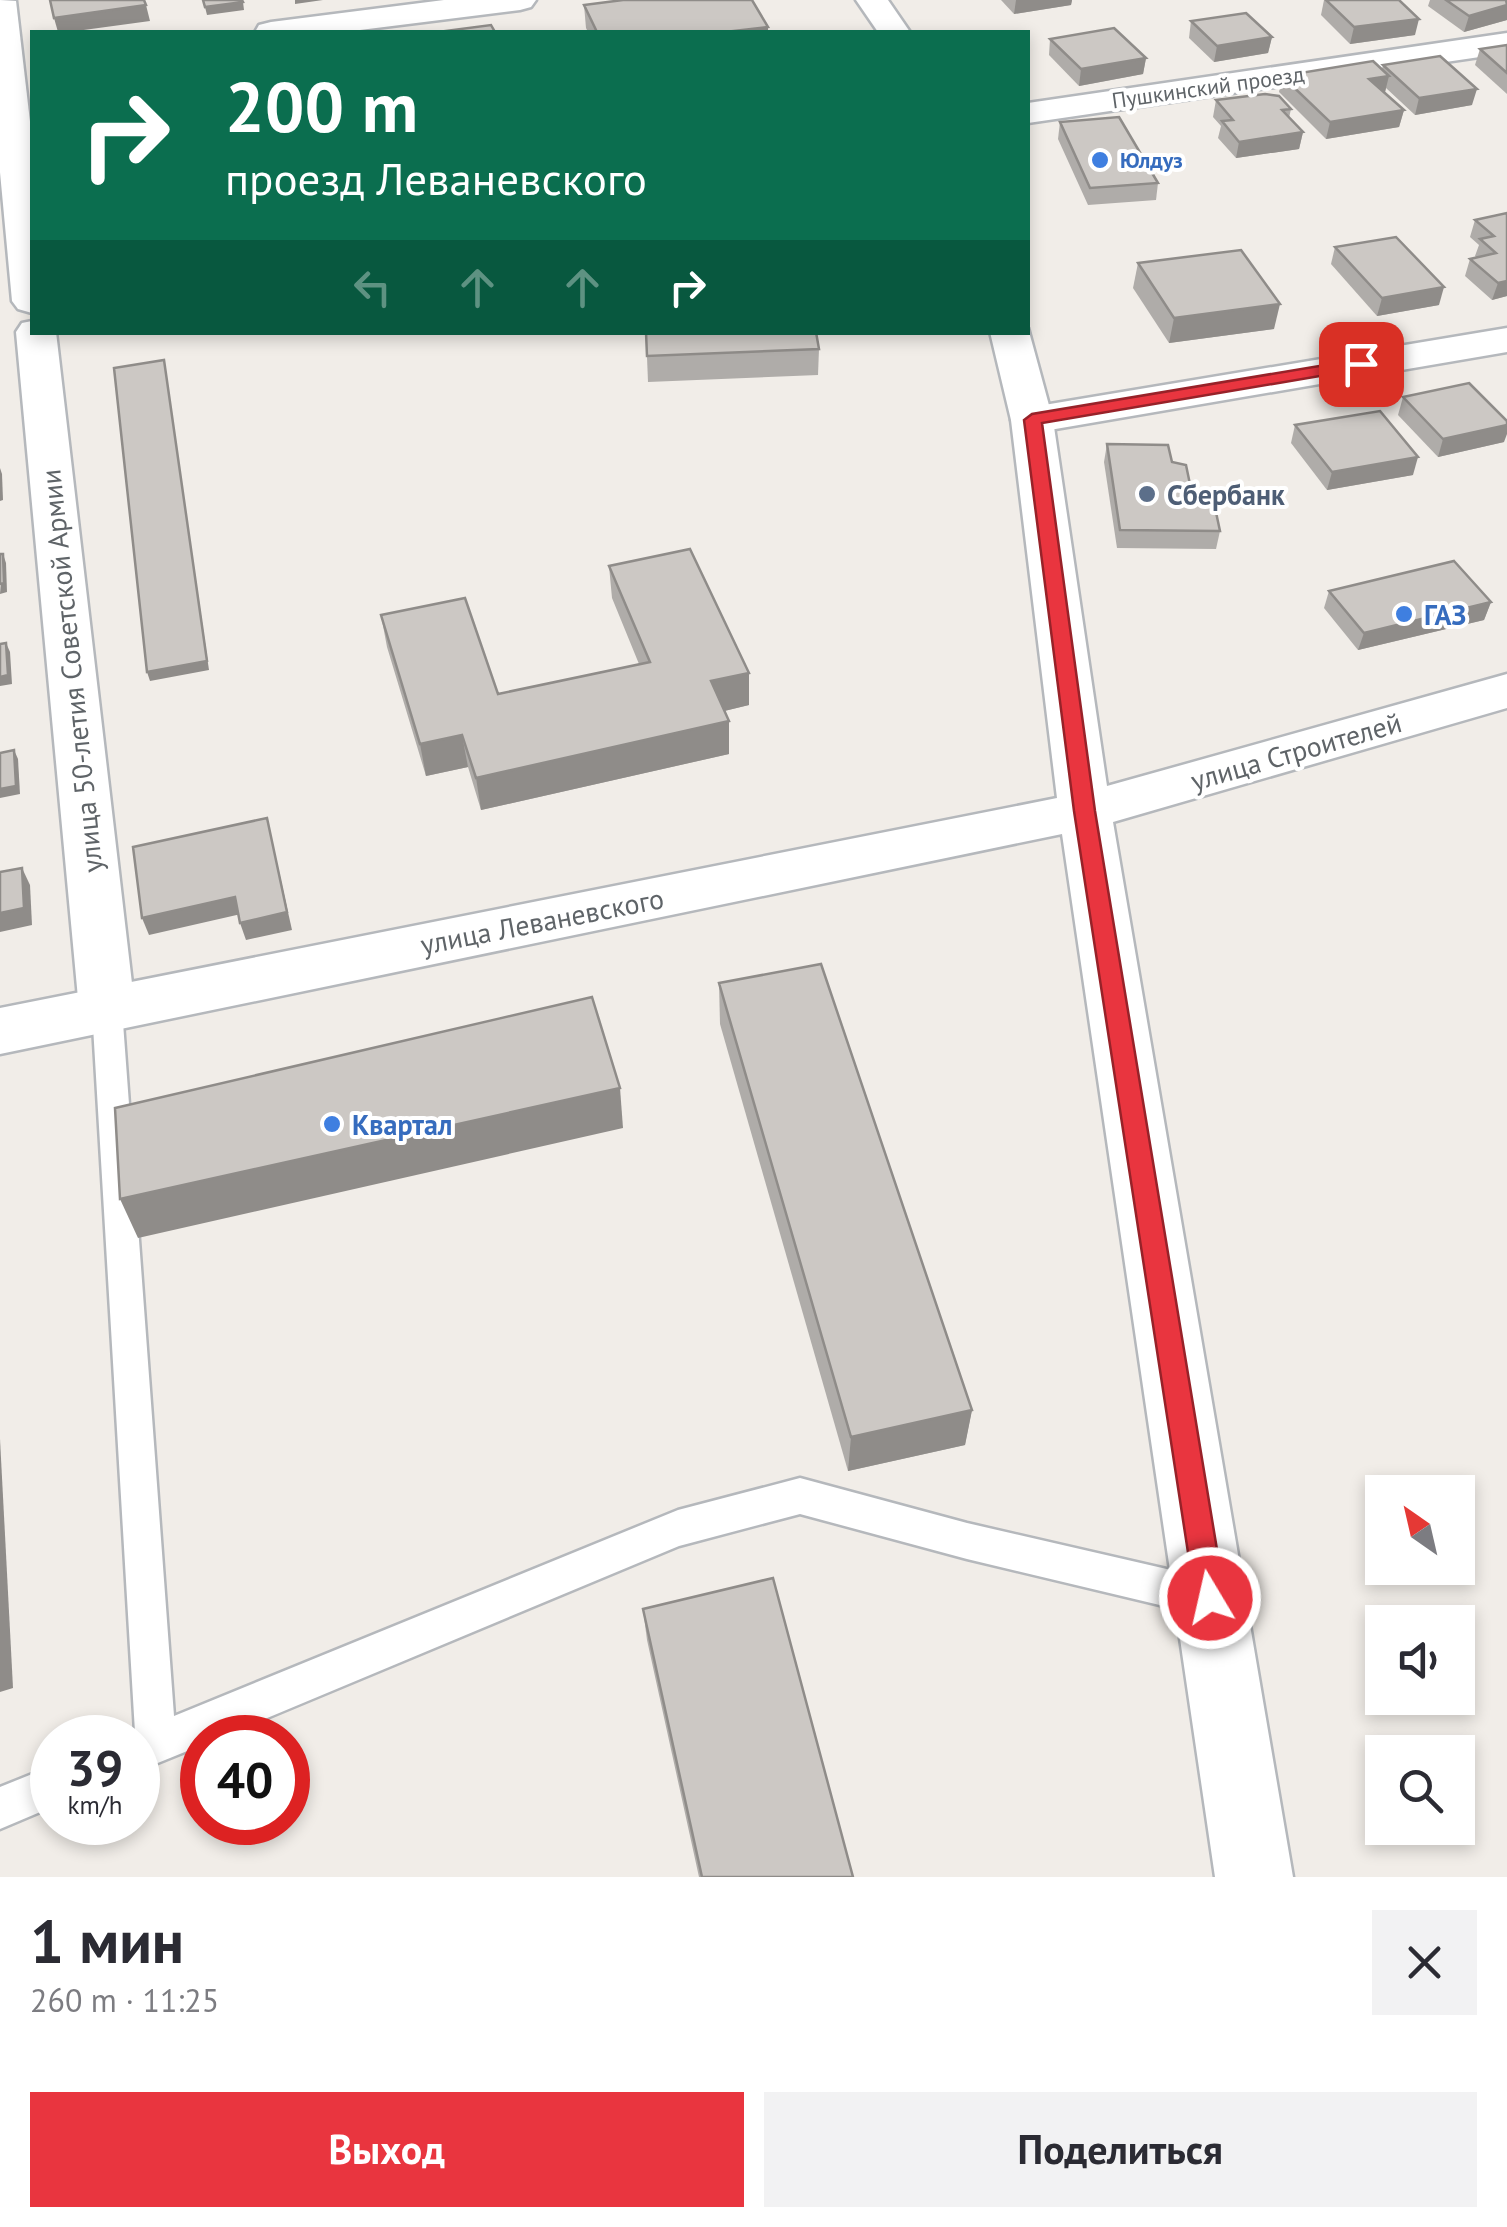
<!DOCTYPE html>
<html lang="ru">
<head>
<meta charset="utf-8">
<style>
  body { margin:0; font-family:"PT Sans",sans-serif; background:#f2f2f3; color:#2b2b33; height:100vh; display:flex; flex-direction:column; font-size:38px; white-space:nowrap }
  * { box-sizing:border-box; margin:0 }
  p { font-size:32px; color:#7c7c81 }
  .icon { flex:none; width:55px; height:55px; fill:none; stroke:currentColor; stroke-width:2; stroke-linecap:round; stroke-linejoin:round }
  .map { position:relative; height:1877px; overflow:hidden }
  .panel { display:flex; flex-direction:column; background:#fff; flex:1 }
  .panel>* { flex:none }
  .hud { position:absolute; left:30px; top:30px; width:1000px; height:305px; border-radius:0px; box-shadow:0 5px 15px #0003; background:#0b6e4f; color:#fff; overflow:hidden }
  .needle { width:65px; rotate:326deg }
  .tools { position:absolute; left:1365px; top:1475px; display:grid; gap:20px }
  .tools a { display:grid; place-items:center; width:110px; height:110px; border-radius:0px; background:#fff; box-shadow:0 5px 15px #0003; font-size:50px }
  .speed { position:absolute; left:30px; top:1715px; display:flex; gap:20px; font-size:50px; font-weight:700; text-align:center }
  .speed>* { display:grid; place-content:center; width:130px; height:130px; border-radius:50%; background:#fff; box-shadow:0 5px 15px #0003; line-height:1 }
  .speed small { font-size:25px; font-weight:400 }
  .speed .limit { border:15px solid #d22; background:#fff; color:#111 }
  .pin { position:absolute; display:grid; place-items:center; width:85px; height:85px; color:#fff; margin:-42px; border-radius:20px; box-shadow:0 5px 15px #0006 }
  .me { position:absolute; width:110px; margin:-55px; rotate:351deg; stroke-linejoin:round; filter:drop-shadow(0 0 8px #0008) }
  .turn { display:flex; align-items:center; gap:35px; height:210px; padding:0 30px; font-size:45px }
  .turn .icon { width:130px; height:130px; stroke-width:2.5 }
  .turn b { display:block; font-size:70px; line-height:85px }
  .lanes { display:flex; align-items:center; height:95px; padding:0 30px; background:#0003; justify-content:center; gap:50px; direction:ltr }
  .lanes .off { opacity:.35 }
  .round { display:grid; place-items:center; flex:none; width:105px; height:105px; border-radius:0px; background:#f2f2f3 }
  .overview { display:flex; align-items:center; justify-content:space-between; height:170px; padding:0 30px }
  h1 { font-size:60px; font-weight:700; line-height:75px }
  .action { display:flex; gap:20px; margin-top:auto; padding:20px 30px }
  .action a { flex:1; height:115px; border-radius:0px; background:#e9353f; color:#fff; font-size:40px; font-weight:700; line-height:115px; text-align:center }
  .action a+a { background:#f2f2f3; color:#2b2b33 }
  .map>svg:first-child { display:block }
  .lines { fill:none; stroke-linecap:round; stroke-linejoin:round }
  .service-casing { stroke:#b5b8bc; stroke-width:5 }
  .minor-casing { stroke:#b5b8bc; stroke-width:5 }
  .tertiary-casing { stroke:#b5b8bc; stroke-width:5 }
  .service { fill:#fff; fill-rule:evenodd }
  .minor { fill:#fff; fill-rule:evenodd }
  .tertiary { fill:#fff; fill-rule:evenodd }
  .wall { fill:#afaca9 }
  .shaded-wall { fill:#8f8c89 }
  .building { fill:#ccc8c4; stroke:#8f8c89; stroke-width:2.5 }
  .route { fill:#e9353f; stroke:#972229; stroke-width:2.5 }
  .shop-dot { fill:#3f7fe0; stroke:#fff; stroke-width:4 }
  .service-dot { fill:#5c6f8a; stroke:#fff; stroke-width:4 }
  .labels { text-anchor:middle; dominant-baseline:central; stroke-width:8; stroke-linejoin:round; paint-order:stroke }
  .far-street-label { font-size:22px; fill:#5f6468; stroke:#fff }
  .far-shop-label { font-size:22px; font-weight:bold; fill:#366cbe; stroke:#fff; text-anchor:start }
  .service-label { font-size:28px; font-weight:bold; fill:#4e5e75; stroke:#fff; text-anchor:start }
  .shop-label { font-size:28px; font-weight:bold; fill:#366cbe; stroke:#fff; text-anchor:start }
  .street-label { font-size:28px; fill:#5f6468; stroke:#fff }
</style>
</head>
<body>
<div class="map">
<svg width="1507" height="1877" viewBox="0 0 1507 1877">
  <rect width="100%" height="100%" fill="#f1ede8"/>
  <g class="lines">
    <defs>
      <g id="service">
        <polygon points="107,997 118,1000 122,1009 174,1716 678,1510 800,1478 967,1523 1210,1579 1224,1584 1229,1598 1224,1612 1210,1617 967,1559 800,1514 679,1546 219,1738 202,1738 202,1745 138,1771 138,1738 123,1738 135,1732 92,1009 96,1000"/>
        <polygon points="52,1766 52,1807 0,1829 0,1787"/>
      </g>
      <g id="minor">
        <polygon points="0,0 16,1 32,139 32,313 18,309 12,301 0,172"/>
        <polygon points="444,0 536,0 531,7 520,10 344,32 255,32 259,25 271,22"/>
        <polygon points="1507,33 1507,53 1028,123 1028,103"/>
        <polygon points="32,321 32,332 56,332 135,1009 127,1025 107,1031 87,1025 79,1009 16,332 22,323"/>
        <polygon points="1507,328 1507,352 1032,433 1017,429 1011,420 1017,411 1032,407"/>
      </g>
      <g id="tertiary">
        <polygon points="856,0 888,0 910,32 878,32"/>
        <polygon points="1028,328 1053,420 1107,786 1507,674 1507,708 1113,822 1293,1877 1215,1877 1062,834 0,1054 0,1008 1057,798 1011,420 990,332 1028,332"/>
      </g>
    </defs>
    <use href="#service" class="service-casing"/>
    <use href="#minor" class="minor-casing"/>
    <use href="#tertiary" class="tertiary-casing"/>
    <use href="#service" class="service"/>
    <use href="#minor" class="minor"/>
    <use href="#tertiary" class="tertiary"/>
  </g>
  <g class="wall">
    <polygon points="1001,0 1072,0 1071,5 1014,14"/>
    <polygon points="1324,0 1399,0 1415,35 1350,44 1321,15"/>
    <polygon points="1430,0 1506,0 1507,20 1464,32 1428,6"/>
    <polygon points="584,5 768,27 768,32 588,32 586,28"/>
    <polygon points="1191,21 1272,37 1268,53 1214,62 1189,38"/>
    <polygon points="1050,39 1146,58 1143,74 1079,86 1049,55"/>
    <polygon points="1507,45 1507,94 1475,65 1480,49"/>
    <polygon points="1383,65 1472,105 1415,115 1386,88 1385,92 1404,110 1399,127 1326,139 1279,92 1282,76 1382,69"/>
    <polygon points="1216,100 1291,109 1289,118 1303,132 1299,149 1236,158 1218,138 1221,126 1213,117"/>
    <polygon points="1060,122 1158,183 1156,200 1088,205 1058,139"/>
    <polygon points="1507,213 1507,296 1492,300 1465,276 1470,259 1476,257 1475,256 1479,245 1470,237 1475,220"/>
    <polygon points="1335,247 1439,305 1377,316 1331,264"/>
    <polygon points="1138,263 1274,329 1169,343 1133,288"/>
    <polygon points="646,332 819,349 818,375 648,382"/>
    <polygon points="1403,397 1504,442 1438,457 1398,415"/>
    <polygon points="1295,425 1413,475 1327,490 1291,443"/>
    <polygon points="1107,444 1172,462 1220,531 1216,549 1117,548 1104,462"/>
    <polygon points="609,566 749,705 724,711 729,721 729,754 481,810 468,767 426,776 387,647 381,615 498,694 639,664 612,598"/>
    <polygon points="1329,591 1491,602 1484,620 1358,650 1324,608"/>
    <polygon points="719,983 972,1410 965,1445 848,1471 720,1024"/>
    <polygon points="643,1609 853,1877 699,1877 647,1640"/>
  </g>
  <g class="shaded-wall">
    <polygon points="295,0 323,0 295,4"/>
    <polygon points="1016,0 1072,0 1071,5 1014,14"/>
    <polygon points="243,2 244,10 207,15 205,7"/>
    <polygon points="146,5 150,21 69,32 58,32 54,18"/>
    <polygon points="1507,5 1507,20 1464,32 1469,16"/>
    <polygon points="1419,19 1415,35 1350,44 1354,27"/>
    <polygon points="768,27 768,32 725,32"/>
    <polygon points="1272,37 1268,53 1214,62 1217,46"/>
    <polygon points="1146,58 1143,74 1079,86 1081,69"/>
    <polygon points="1389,76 1385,92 1369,79"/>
    <polygon points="1477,89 1472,105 1415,115 1419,98"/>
    <polygon points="1404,110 1399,127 1326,139 1330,122"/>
    <polygon points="1303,132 1299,149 1236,158 1239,142"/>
    <polygon points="1507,281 1507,296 1492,300 1498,283"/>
    <polygon points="1444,287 1439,305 1377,316 1382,298"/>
    <polygon points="1280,304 1274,329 1169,343 1174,318"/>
    <polygon points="164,360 209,670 150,681 147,672"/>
    <polygon points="1507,425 1507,434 1504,442 1438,457 1443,439"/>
    <polygon points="1418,457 1413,475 1327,490 1332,472"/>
    <polygon points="0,468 2,474 3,500 0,501"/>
    <polygon points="3,554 6,563 7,592 0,594"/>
    <polygon points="1491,602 1484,620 1358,650 1364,633"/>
    <polygon points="6,643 10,652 12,684 0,686 0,677"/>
    <polygon points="749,673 749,705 712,714 711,681"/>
    <polygon points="729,721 729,754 481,810 476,778"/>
    <polygon points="462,735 468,767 426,776 420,744"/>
    <polygon points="14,750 18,759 20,794 0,798 0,789"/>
    <polygon points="267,818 292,930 246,940 240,923"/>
    <polygon points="22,868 30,885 32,925 0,932 0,913"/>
    <polygon points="235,897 241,914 149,935 142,918"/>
    <polygon points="620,1088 623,1128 138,1238 120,1199"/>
    <polygon points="972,1410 965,1445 848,1471 851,1437"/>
    <polygon points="0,1439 13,1688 0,1692"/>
  </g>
  <g class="building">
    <polygon points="50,0 144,0 146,5 54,18"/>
    <polygon points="203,0 242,0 243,2 205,7"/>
    <polygon points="623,0 752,0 768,27 725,32 597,32 584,5"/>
    <polygon points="1326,0 1399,0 1419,19 1354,27"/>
    <polygon points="1446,0 1506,0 1507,5 1469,16"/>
    <polygon points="1246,13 1272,37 1217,46 1191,21"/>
    <polygon points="491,25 495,32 438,32"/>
    <polygon points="1114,28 1146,58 1081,69 1050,39"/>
    <polygon points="1507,45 1507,73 1480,49"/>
    <polygon points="1440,56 1477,89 1419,98 1383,65"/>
    <polygon points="1373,61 1389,76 1369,79 1404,110 1330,122 1282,76"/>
    <polygon points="1265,94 1279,96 1291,109 1282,110 1303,132 1239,142 1222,121 1233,120 1216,100"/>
    <polygon points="1119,117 1158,183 1090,188 1060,122"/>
    <polygon points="1507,213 1507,281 1498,283 1470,259 1496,253 1480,239 1494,236 1475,220"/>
    <polygon points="1396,237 1444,287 1382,298 1335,247"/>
    <polygon points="1241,250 1280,304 1174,318 1138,263"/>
    <polygon points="646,332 816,332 819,349 647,356"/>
    <polygon points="164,360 207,661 147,672 114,368"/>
    <polygon points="1469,383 1507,421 1507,425 1443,439 1403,397"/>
    <polygon points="1380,411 1418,457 1332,472 1295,425"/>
    <polygon points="1107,444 1168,445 1172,462 1186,465 1191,489 1211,489 1220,531 1120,530"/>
    <polygon points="690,549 749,673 711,681 729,721 476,778 462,735 420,744 381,615 465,598 498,694 650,662 609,566"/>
    <polygon points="0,554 3,554 4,583 0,584"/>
    <polygon points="1454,561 1491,602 1364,633 1329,591"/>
    <polygon points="6,643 8,675 0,677 0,644"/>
    <polygon points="14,750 16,786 0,789 0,753"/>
    <polygon points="267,818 287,912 240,923 235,897 142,918 133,847"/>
    <polygon points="22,868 24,908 0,913 0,872"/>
    <polygon points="821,964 972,1410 851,1437 719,983"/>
    <polygon points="592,997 620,1088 120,1199 115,1108"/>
    <polygon points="773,1578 853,1877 702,1877 643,1609"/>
  </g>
  <polygon class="route" points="1361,359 1367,361 1367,368 1042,423 1095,811 1225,1598 1220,1609 1210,1613 1200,1609 1195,1598 1074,811 1024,420 1032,414"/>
  <g class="shop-dot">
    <circle cx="1100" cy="160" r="10"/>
    <circle cx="1404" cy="614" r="10"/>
    <circle cx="332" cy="1124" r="10"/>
  </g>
  <circle class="service-dot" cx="1147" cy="494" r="10"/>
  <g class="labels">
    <g class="far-street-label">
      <text transform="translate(1208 87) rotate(-8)">Пушкинский проезд</text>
    </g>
    <g class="far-shop-label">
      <text x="1120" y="160">Юлдуз</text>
    </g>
    <g class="service-label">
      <text x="1167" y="494">Сбербанк</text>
    </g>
    <g class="shop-label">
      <text x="1424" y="614">ГАЗ</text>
      <text x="352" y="1124">Квартал</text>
    </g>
    <g class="street-label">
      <text transform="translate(71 671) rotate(-96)">улица 50-летия Советской Армии</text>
      <text transform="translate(1296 751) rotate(-16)">улица Строителей</text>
      <text transform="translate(542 921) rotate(-11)">улица Леваневского</text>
    </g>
  </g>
</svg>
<div class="tools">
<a><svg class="needle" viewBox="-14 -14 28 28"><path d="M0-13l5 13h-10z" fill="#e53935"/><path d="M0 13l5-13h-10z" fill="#7c7c81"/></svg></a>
<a><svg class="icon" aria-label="sound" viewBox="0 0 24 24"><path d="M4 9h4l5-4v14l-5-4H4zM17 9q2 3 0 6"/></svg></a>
<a><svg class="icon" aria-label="search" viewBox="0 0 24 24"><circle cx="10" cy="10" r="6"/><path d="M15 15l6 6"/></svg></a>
</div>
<div class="speed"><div>39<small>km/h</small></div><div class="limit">40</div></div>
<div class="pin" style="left:1361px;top:364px;background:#d93025"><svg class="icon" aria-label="arrive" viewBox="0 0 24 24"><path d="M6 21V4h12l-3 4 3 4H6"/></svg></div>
<svg class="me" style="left:1210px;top:1598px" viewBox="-20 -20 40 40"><circle r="17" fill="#e9353f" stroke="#fff" stroke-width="3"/><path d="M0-11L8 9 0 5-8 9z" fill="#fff"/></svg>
<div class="hud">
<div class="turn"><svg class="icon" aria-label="right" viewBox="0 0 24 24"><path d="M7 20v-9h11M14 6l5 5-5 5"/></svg><div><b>200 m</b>проезд Леваневского</div></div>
<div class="lanes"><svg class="icon off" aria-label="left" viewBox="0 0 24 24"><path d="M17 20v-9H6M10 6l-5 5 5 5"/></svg><svg class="icon off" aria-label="ahead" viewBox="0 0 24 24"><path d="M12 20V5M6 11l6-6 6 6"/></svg><svg class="icon off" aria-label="ahead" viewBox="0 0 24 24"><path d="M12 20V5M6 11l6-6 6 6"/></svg><svg class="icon" aria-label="right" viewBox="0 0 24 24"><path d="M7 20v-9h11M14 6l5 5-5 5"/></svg></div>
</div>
</div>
<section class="panel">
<div class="overview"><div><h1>1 мин</h1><p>260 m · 11:25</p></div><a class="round"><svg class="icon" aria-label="close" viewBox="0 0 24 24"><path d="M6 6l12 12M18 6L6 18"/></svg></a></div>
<div class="action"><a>Выход</a><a>Поделиться</a></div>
</section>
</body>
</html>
